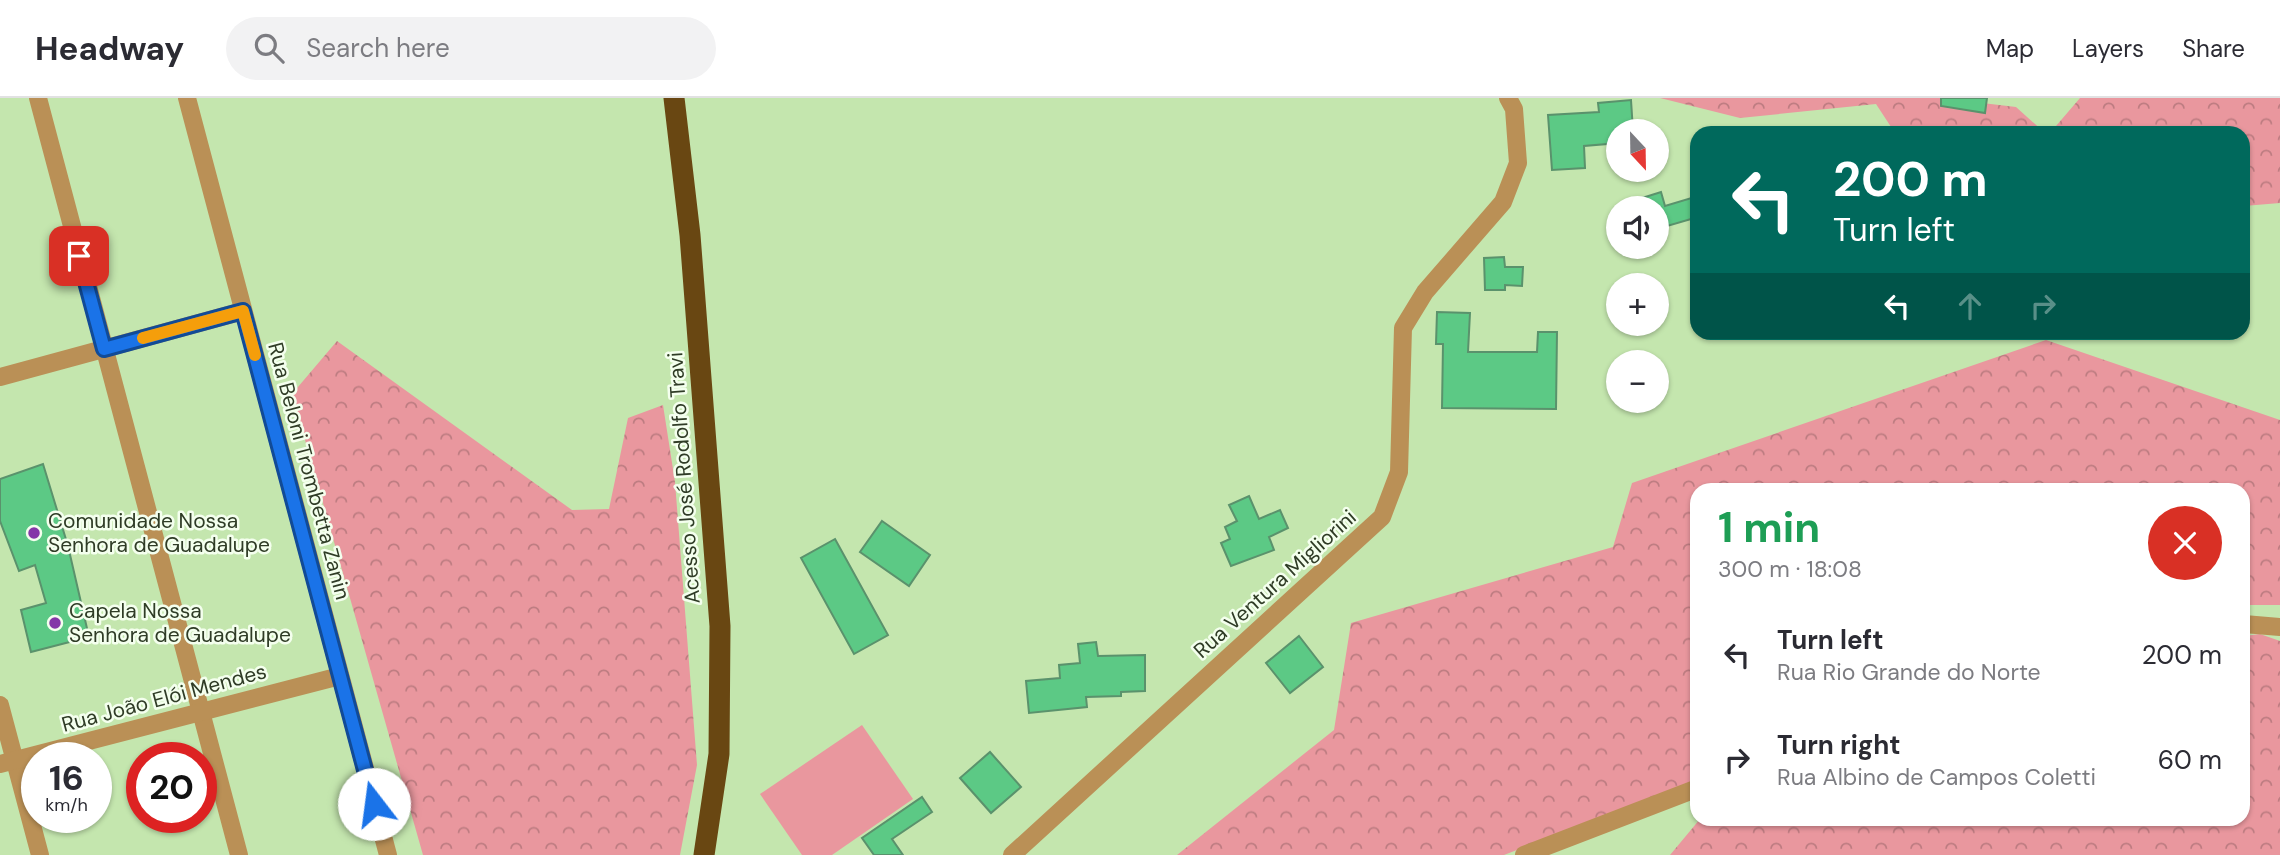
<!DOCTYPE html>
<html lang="en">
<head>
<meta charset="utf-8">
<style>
  body { margin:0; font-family:"DM Sans",sans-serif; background:#f2f2f3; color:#2b2b33; height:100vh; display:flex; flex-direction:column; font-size:26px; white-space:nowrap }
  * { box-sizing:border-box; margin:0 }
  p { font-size:23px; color:#7c7c81 }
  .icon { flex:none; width:38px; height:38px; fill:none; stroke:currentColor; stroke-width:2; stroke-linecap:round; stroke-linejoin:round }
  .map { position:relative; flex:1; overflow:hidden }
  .details { position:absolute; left:1690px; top:385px; width:560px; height:343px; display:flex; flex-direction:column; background:#fff; border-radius:21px; box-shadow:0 2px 5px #0004 }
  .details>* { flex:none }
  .banner { position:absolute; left:1690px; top:28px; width:560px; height:214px; border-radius:21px; box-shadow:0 2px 5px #0004; background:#00695c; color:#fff; overflow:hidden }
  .needle { width:46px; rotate:158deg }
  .fabs { position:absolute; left:1606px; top:21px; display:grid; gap:14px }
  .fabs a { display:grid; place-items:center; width:63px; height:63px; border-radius:50%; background:#fff; box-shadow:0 2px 5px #0004; font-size:35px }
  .speed { position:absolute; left:21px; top:644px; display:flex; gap:14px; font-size:35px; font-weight:700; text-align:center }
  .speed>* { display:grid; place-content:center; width:91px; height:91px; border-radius:50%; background:#fff; box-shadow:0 2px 5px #0004; line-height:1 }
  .speed small { font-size:18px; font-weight:400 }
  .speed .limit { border:10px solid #d22; background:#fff; color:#111 }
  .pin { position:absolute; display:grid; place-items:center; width:60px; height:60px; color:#fff; margin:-30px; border-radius:14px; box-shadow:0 4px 10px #0006 }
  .me { position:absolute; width:77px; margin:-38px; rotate:345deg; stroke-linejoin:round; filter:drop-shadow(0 0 5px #0008) }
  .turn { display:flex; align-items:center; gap:24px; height:147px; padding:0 28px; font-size:32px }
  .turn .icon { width:91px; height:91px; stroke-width:2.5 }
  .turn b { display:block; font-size:49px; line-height:60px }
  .lanes { display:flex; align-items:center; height:66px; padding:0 28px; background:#0003; justify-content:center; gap:35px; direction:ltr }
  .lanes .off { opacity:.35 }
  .round { display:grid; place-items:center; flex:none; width:74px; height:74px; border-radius:37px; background:#f2f2f3 }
  .head { display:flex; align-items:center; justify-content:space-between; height:119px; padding:0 28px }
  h1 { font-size:42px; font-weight:700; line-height:52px; color:#1e9e55 }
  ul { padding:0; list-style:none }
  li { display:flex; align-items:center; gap:21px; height:105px; padding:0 28px }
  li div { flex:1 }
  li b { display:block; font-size:26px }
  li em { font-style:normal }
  header { display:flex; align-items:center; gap:42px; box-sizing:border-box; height:98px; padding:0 35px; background:#fff; border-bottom:2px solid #e1e1e2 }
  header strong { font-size:33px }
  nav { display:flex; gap:38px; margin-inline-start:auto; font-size:24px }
  .search { width:490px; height:63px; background:#f2f2f3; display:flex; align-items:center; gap:18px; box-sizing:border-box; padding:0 24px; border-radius:38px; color:#7c7c81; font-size:26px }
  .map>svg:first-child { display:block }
  .forest { fill:url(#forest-crowns) }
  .pitch { fill:#e9979e }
  .building { fill:#5cc985; stroke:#5a926c; stroke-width:2 }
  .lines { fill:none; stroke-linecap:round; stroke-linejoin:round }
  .minor { stroke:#ba9056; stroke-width:18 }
  .highway { stroke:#694712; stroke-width:21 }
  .route-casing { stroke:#114b97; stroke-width:18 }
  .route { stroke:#1a73e8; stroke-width:12 }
  .slow { stroke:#f59e0b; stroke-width:12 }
  .poi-dot { fill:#8537a8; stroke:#f4ffee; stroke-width:2.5 }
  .labels { text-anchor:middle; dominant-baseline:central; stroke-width:5; stroke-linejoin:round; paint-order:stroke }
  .street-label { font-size:21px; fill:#2f3c26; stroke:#f4ffee }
  .poi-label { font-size:21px; fill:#2f3c26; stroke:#f4ffee; text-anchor:start }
</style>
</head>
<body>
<header>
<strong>Headway</strong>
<div class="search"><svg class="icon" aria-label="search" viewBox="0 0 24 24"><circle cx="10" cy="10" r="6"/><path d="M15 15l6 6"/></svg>Search here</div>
<nav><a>Map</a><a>Layers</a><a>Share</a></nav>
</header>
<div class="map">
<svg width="2280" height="757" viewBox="0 0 2280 757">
  <defs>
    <pattern id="forest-crowns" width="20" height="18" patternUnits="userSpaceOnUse" patternTransform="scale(1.75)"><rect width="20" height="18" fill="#e9979e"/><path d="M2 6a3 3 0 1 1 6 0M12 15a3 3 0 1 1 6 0" fill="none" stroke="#bd7c81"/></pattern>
  </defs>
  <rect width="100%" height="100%" fill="#c4e6ae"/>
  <g class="forest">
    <polygon points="1660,0 1940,0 2016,9 2045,35 1895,35 1876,6 1740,20"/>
    <polygon points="2080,0 2280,0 2280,105 2244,108 2244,35 2050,35"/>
    <polygon points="2046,242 2280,322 2280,507 2244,507 2244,392 1698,392 1697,682 1504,757 1177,757 1334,632 1351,525 1613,449 1632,385"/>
    <polygon points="337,243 572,412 609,411 628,320 663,307 675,384 697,667 680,757 423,757 292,296"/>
    <polygon points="2260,536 2280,543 2280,757 1670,757 1700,721 2244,721 2244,538"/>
  </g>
  <polygon class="pitch" points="862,627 913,701 832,757 802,757 760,696"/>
  <g class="building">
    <polygon points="1941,0 1987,0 1985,15 1941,8"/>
    <polygon points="1631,2 1633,33 1619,33 1619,45 1584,48 1585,70 1552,72 1548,17 1599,14 1598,5"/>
    <polygon points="1661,94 1665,108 1698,98 1698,119 1657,131 1658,110 1621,110 1620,107"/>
    <polygon points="1504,159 1505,169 1523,169 1522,188 1505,187 1505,192 1485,192 1484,160"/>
    <polygon points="1437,214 1470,215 1468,254 1537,254 1538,234 1557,234 1556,311 1442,310 1443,246 1436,246"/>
    <polygon points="43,366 68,448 89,539 31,554 21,512 46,505 35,467 19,473 0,423 0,381"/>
    <polygon points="1249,398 1259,421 1280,412 1288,430 1269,439 1274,452 1231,468 1221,445 1230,441 1225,429 1237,423 1229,407"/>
    <polygon points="882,423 930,457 909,488 860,454"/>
    <polygon points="835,441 888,537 854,556 801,460"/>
    <polygon points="1299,538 1323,569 1290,595 1266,565"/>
    <polygon points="1096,544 1098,558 1145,557 1145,593 1121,594 1121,598 1086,599 1087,609 1029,615 1026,583 1060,580 1059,567 1080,565 1078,546"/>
    <polygon points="990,654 1021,689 991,715 960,680"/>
    <polygon points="922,699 932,714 892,741 903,757 874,757 862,740"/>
  </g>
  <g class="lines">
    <g class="minor">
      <polyline points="38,0 239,757"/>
      <polyline points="187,0 388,757"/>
      <polyline points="0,279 243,213"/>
      <polyline points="2244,526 2280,529"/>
      <polyline points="0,607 40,757"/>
      <polyline points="0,666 340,578"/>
      <polyline points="1012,757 1382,419 1399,374 1403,230 1425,194 1503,104 1518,65 1514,11 1508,0"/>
      <polyline points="1524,757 1698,690"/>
    </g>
    <polyline class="highway" points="674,0 690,137 720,528 719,656 704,757"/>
  </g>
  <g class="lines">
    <defs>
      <polyline id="route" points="79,158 104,251 243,213 374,706"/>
    </defs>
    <use href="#route" class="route-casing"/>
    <use href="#route" class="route"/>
    <polyline class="slow" points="143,240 243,213 255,257"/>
  </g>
  <g class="poi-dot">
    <circle cx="34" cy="435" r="7"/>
    <circle cx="55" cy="525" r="7"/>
  </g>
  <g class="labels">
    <g class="street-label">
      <text transform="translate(309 373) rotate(75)">Rua Beloni Trombetta Zanin</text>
      <text transform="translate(684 380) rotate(-94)">Acesso José Rodolfo Travi</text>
      <text transform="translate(1275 486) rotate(-42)">Rua Ventura Migliorini</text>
      <text transform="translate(164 600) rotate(-15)">Rua João Elói Mendes</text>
    </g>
    <g class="poi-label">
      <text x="48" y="423">Comunidade Nossa<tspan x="48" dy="24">Senhora de Guadalupe</tspan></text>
      <text x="69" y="513">Capela Nossa<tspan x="69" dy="24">Senhora de Guadalupe</tspan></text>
    </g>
  </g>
</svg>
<div class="fabs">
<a><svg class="needle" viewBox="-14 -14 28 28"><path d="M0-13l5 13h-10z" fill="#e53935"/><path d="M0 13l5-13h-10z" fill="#7c7c81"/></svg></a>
<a><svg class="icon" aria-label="sound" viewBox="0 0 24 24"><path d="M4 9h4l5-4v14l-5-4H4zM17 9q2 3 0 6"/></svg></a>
<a>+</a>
<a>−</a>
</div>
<div class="speed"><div>16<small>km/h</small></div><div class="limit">20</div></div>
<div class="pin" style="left:79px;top:158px;background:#d93025"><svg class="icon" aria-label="arrive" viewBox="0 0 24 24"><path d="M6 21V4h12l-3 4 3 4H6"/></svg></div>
<svg class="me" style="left:374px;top:706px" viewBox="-20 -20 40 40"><circle r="19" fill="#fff"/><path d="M0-13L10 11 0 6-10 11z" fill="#1a73e8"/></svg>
<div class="banner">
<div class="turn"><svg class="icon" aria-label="left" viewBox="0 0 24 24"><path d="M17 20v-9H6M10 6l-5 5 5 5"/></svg><div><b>200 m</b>Turn left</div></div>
<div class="lanes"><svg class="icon" aria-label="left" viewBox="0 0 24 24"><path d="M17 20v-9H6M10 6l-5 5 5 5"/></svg><svg class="icon off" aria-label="ahead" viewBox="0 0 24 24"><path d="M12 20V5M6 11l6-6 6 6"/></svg><svg class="icon off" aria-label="right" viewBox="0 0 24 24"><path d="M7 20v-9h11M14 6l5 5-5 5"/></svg></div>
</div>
<section class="details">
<div class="head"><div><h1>1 min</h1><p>300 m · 18:08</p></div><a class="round" style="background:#d93025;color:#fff"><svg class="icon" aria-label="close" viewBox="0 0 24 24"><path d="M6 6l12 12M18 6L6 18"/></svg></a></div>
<ul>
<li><svg class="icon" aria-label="left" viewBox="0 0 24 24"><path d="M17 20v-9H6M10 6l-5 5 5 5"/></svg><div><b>Turn left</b><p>Rua Rio Grande do Norte</p></div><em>200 m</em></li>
<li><svg class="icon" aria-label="right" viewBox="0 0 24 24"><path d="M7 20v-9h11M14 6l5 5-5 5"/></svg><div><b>Turn right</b><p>Rua Albino de Campos Coletti</p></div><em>60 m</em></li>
</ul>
</section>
</div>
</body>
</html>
